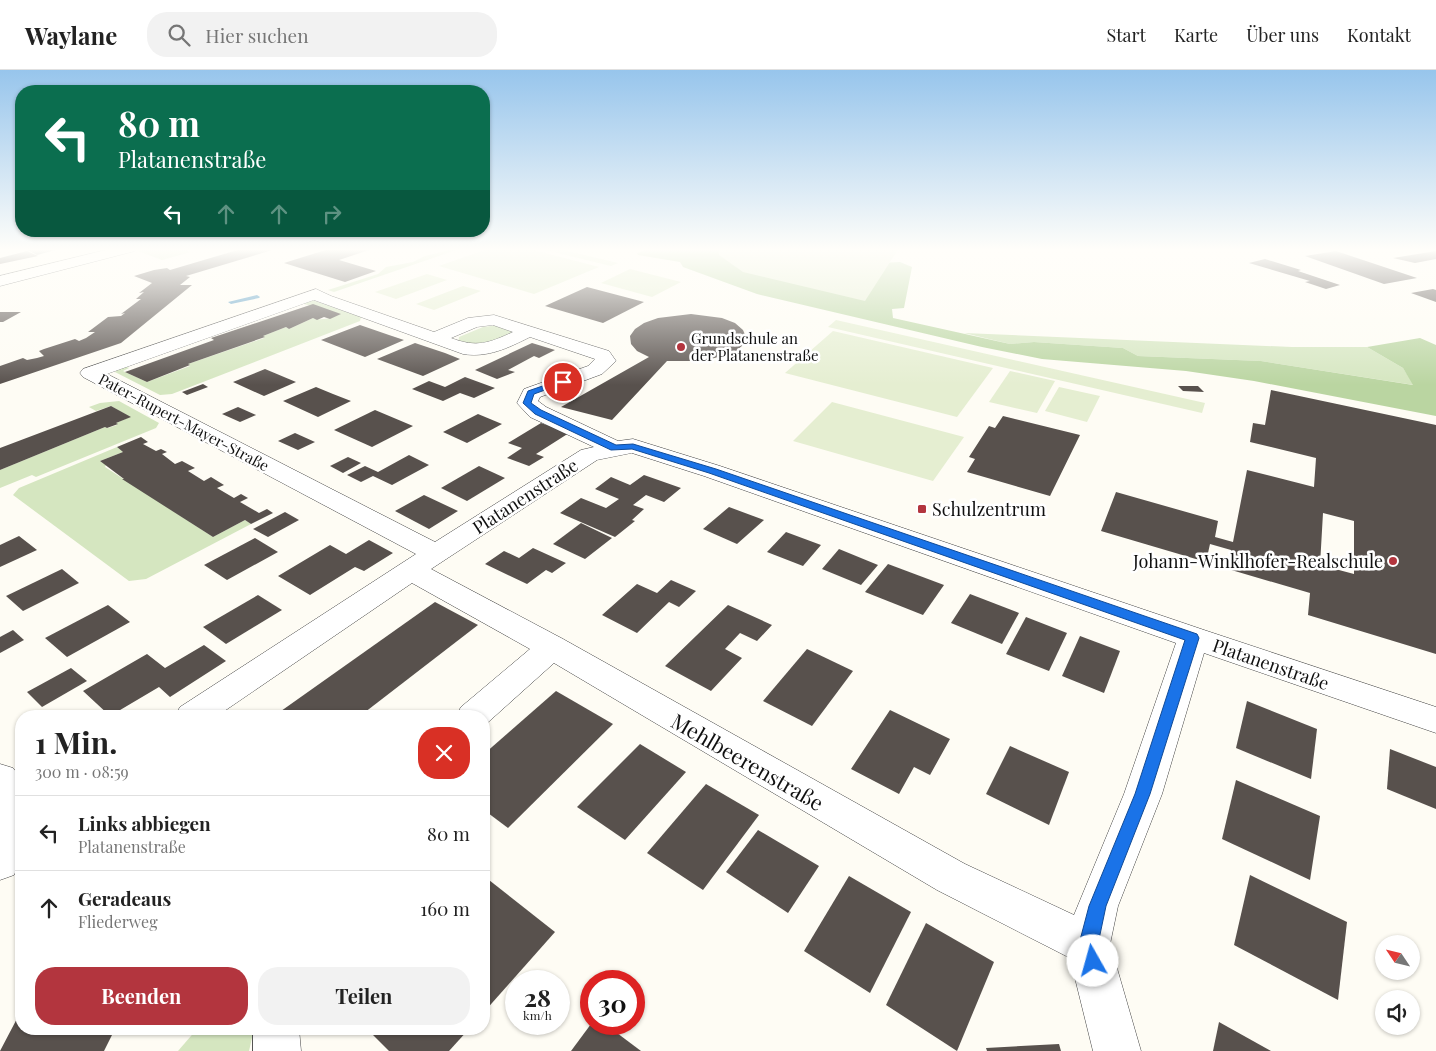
<!DOCTYPE html>
<html lang="de">
<head>
<meta charset="utf-8">
<style>
  body { margin:0; font-family:"Playfair Display",serif; background:#f2f2f2; color:#222; height:100vh; display:flex; flex-direction:column; font-size:19px; white-space:nowrap }
  * { box-sizing:border-box; margin:0 }
  p { font-size:16px; color:#767676 }
  .icon { flex:none; width:28px; height:28px; fill:none; stroke:currentColor; stroke-width:2; stroke-linecap:round; stroke-linejoin:round }
  .map { position:relative; flex:1; overflow:hidden }
  .panel { position:absolute; left:15px; top:640px; width:475px; height:325px; display:flex; flex-direction:column; background:#fff; border-radius:20px; box-shadow:0 1px 4px #0004 }
  .panel>* { flex:none }
  .hud { position:absolute; left:15px; top:15px; width:475px; height:152px; border-radius:20px; box-shadow:0 1px 4px #0004; background:#0b6e4f; color:#fff; overflow:hidden }
  .needle { width:32px; rotate:305deg }
  .fabs { position:absolute; left:1375px; top:865px; display:grid; gap:10px }
  .fabs a { display:grid; place-items:center; width:45px; height:45px; border-radius:50%; background:#fff; box-shadow:0 1px 4px #0004; font-size:25px }
  .speed { position:absolute; left:505px; top:900px; display:flex; gap:10px; font-size:25px; font-weight:700; text-align:center }
  .speed>* { display:grid; place-content:center; width:65px; height:65px; border-radius:50%; background:#fff; box-shadow:0 1px 4px #0004; line-height:1 }
  .speed small { font-size:12px; font-weight:400 }
  .speed .limit { border:8px solid #d22; background:#fff; color:#111 }
  .pin { position:absolute; display:grid; place-items:center; width:42px; height:42px; color:#fff; margin:-21px; border:2px solid #fff; border-radius:50%; box-shadow:0 1px 5px #0007 }
  .me { position:absolute; width:55px; margin:-28px; rotate:353deg; stroke-linejoin:round; filter:drop-shadow(0 0 4px #0008) }
  .turn { display:flex; align-items:center; gap:18px; height:105px; padding:0 20px; font-size:22px }
  .turn .icon { width:65px; height:65px; stroke-width:2.5 }
  .turn b { display:block; font-size:35px; line-height:42px }
  .lanes { display:flex; align-items:center; height:48px; padding:0 20px; background:#0003; justify-content:center; gap:25px; direction:ltr }
  .lanes .off { opacity:.35 }
  .round { display:grid; place-items:center; flex:none; width:52px; height:52px; border-radius:20px; background:#f2f2f2 }
  .headline { display:flex; align-items:center; justify-content:space-between; height:85px; padding:0 20px }
  h1 { font-size:30px; font-weight:700; line-height:38px }
  .button { display:flex; gap:10px; margin-top:auto; padding:10px 20px }
  .button a { flex:1; height:58px; border-radius:20px; background:#b3353e; color:#fff; font-size:20px; font-weight:700; line-height:58px; text-align:center }
  .button a+a { background:#f2f2f2; color:#222 }
  ul { padding:0; list-style:none }
  li { display:flex; align-items:center; gap:15px; height:75px; padding:0 20px; border-top:1px solid #e0e0e0 }
  li div { flex:1 }
  li b { display:block; font-size:19px }
  li em { font-style:normal }
  header { display:flex; align-items:center; gap:30px; box-sizing:border-box; height:70px; padding:0 25px; background:#fff; border-bottom:1px solid #e0e0e0 }
  header strong { font-size:24px }
  nav { display:flex; gap:28px; margin-inline-start:auto; font-size:18px }
  .search { width:350px; height:45px; background:#f2f2f2; display:flex; align-items:center; gap:12px; box-sizing:border-box; padding:0 18px; border-radius:20px; color:#767676; font-size:19px }
  .map>svg:first-child { display:block }
  .green { fill:#d5e6c0 }
  .forest { fill:#bad5a1 }
  .pitch { fill:#e5eed1 }
  .lines { fill:none; stroke-linecap:round; stroke-linejoin:round }
  .stream { fill:#4c95c0; fill-rule:evenodd }
  .building { fill:#58514d; fill-rule:evenodd }
  .minor-casing { stroke:#434343; stroke-width:1 }
  .minor { fill:#fff; fill-rule:evenodd }
  .route { fill:#1a73e8; stroke:#114b97 }
  .poi-dot { fill:#b3353e; stroke:#fff; stroke-width:2 }
  .labels { text-anchor:middle; dominant-baseline:central; stroke-width:5; stroke-linejoin:round; paint-order:stroke }
  .far-poi-label { font-size:15px; fill:#101010; stroke:#fff; text-anchor:start }
  .far-street-label { font-size:15px; fill:#101010; stroke:#fff }
  .street-label { font-size:18px; fill:#101010; stroke:#fff }
  .poi-label { font-size:18px; fill:#101010; stroke:#fff; text-anchor:start }
  .near-street-label { font-size:21px; fill:#101010; stroke:#fff }
</style>
</head>
<body>
<header>
<strong>Waylane</strong>
<div class="search"><svg class="icon" aria-label="search" viewBox="0 0 24 24"><circle cx="10" cy="10" r="6"/><path d="M15 15l6 6"/></svg>Hier suchen</div>
<nav><a>Start</a><a>Karte</a><a>Über uns</a><a>Kontakt</a></nav>
</header>
<div class="map">
<svg width="1436" height="981" viewBox="0 0 1436 981">
  <rect width="100%" height="100%" fill="#fefcf4"/>
  <g class="green">
    <polygon points="150,178 178,178 191,182 162,190 138,181"/>
    <polygon points="457,178 462,178 334,222 328,220 378,204 386,197 413,192 425,186"/>
    <path d="M312,230L361,247L360,251L172,324L160,325L115,302L121,294L129,298L123,301L147,312L190,296L188,294L264,268L263,266L286,257L289,259L313,248C321,251 333,248 340,244L297,232Z"/>
    <polygon points="499,255 512,259 511,266 488,277 458,274 459,267 483,257"/>
    <polygon points="964,263 1292,277 1367,277 1403,298 1414,315 1261,291 1138,286 1123,278 1034,272 1010,274"/>
    <polygon points="119,331 159,353 156,358 36,407 32,405 0,418 0,400 105,357 108,358 117,355 116,353 130,347 111,336 96,341 89,337 100,333"/>
    <polygon points="117,377 123,382 100,391 106,395 105,397 213,467 245,450 251,454 146,509 129,511 13,425 19,418"/>
    <polygon points="197,959 254,959 249,981 178,981"/>
  </g>
  <polygon class="forest" points="651,178 723,178 882,193 900,192 912,197 904,238 892,239 893,248 1010,274 1034,272 1123,278 1138,286 1261,291 1413,315 1403,298 1367,277 1420,268 1436,275 1436,346 1254,311 1186,301 1042,289 982,277 757,224 683,197 680,192 638,185 637,183"/>
  <g class="pitch">
    <polygon points="490,178 526,178 599,197 534,224 439,196"/>
    <polygon points="537,178 555,178 618,193 611,196"/>
    <polygon points="718,178 899,178 865,231 743,202 719,185"/>
    <polygon points="630,199 681,212 652,227 601,213"/>
    <polygon points="427,204 447,210 396,229 375,222"/>
    <polygon points="463,216 481,221 434,240 416,234"/>
    <polygon points="836,250 1205,333 1202,343 828,257"/>
    <polygon points="833,261 993,298 957,347 785,303"/>
    <polygon points="1010,301 1055,311 1037,343 989,332"/>
    <polygon points="1059,317 1100,326 1087,352 1045,341"/>
    <polygon points="832,332 964,367 933,411 793,371"/>
  </g>
  <g class="lines">
    <polygon class="stream" points="257,225 260,227 259,228 231,234 228,232"/>
  </g>
  <g class="building">
    <polygon points="34,178 63,178 37,185 26,179"/>
    <polygon points="238,178 279,178 186,206 190,207 180,215 192,215 121,273 0,314 0,296 23,288 27,290 37,288 44,286 39,281 44,279 75,269 79,271 86,268 95,262 88,262 108,247 121,246 125,243 121,244 141,229 136,229 144,222 139,223 152,213 134,206 154,200 167,198 170,200 241,179"/>
    <polygon points="332,178 375,178 339,190 376,201 345,212 284,193"/>
    <polygon points="27,181 38,186 0,194 0,188"/>
    <polygon points="1336,181 1417,208 1384,214 1305,186"/>
    <polygon points="1436,181 1436,189 1415,193 1393,188"/>
    <polygon points="1265,189 1301,200 1298,201 1340,215 1326,219 1305,212 1310,211 1249,193"/>
    <polygon points="587,217 644,232 603,253 545,236"/>
    <polygon points="1433,219 1436,220 1436,232 1411,223"/>
    <polygon points="313,234 341,244 330,249 324,247 317,250 313,248 289,259 286,257 263,266 265,267 188,294 190,295 147,312 125,302 214,270 211,268"/>
    <polygon points="0,242 21,242 3,252 0,252"/>
    <polygon points="691,244 722,248 735,253 743,260 746,267 743,275 735,282 704,291 667,291 612,350 561,337 649,287 637,281 631,274 630,266 635,259 644,253 658,248"/>
    <polygon points="360,255 389,265 404,270 365,287 321,270"/>
    <polygon points="415,273 445,283 460,289 423,306 377,289"/>
    <polygon points="532,273 555,280 539,288 534,286 508,300 515,302 497,309 475,300"/>
    <polygon points="265,299 296,312 264,326 233,312"/>
    <polygon points="465,307 495,318 474,328 460,323 443,331 412,319 429,311 445,317"/>
    <polygon points="203,314 208,317 187,325 182,322"/>
    <polygon points="1178,316 1198,316 1204,322 1183,321"/>
    <polygon points="316,317 333,324 351,331 318,347 283,331"/>
    <path d="M1271,320L1436,355V584L1308,545L1310,523L1228,499L1231,480L1210,474L1206,492L1101,461L1116,422L1218,451L1215,467L1233,472L1247,400L1314,417L1316,388L1250,372L1253,353L1265,355ZM1323,443L1354,451V504L1320,495Z"/>
    <polygon points="111,336 131,347 116,353 118,354 107,358 105,357 0,400 0,378"/>
    <polygon points="238,337 256,345 240,352 222,344"/>
    <polygon points="375,340 413,356 372,377 334,360"/>
    <polygon points="478,344 502,354 467,373 443,362"/>
    <polygon points="1003,346 1080,365 1050,426 967,402 975,389 969,387 989,356 995,358"/>
    <polygon points="541,353 569,363 536,384 544,387 529,396 507,388 522,378 508,373"/>
    <polygon points="295,363 315,372 298,380 278,371"/>
    <polygon points="141,367 148,372 143,374 156,381 161,379 167,382 162,384 175,394 182,391 195,398 188,401 204,411 211,407 224,415 217,418 234,428 241,424 248,428 240,432 259,443 267,439 273,443 251,454 245,450 213,467 122,409 124,409 100,391 123,382 117,377"/>
    <polygon points="409,385 429,395 392,415 373,406 361,412 347,405 365,396 378,402"/>
    <polygon points="348,387 361,393 343,403 330,396"/>
    <polygon points="479,396 505,408 467,431 441,418"/>
    <polygon points="644,405 681,418 664,432 646,425 633,435 644,439 632,450 635,451 615,467 560,443 581,428 606,438 619,429 595,419 611,407 630,415"/>
    <polygon points="424,425 458,441 429,459 395,441"/>
    <polygon points="729,437 764,450 737,474 703,459"/>
    <polygon points="285,442 299,450 268,467 253,459"/>
    <polygon points="581,453 612,468 585,489 553,474"/>
    <polygon points="786,462 821,475 803,496 767,482"/>
    <polygon points="19,466 37,480 0,497 0,475"/>
    <polygon points="255,468 278,482 227,510 204,495"/>
    <polygon points="369,470 393,483 364,501 355,497 310,525 278,506 330,475 346,484"/>
    <polygon points="533,478 566,493 552,503 546,500 527,514 485,494 504,481 519,488"/>
    <polygon points="839,479 878,495 861,515 822,499"/>
    <polygon points="888,494 944,515 923,545 865,522"/>
    <polygon points="62,499 79,513 23,541 6,526"/>
    <polygon points="671,510 696,521 679,537 669,532 637,563 602,545 637,514 657,523"/>
    <polygon points="970,524 1019,543 1002,574 951,553"/>
    <polygon points="258,525 282,540 226,574 203,557"/>
    <polygon points="435,532 478,555 360,646 274,646"/>
    <polygon points="108,535 130,552 67,587 45,568"/>
    <polygon points="728,535 772,555 757,571 740,563 725,579 742,588 711,621 665,596"/>
    <polygon points="1026,547 1067,563 1049,601 1006,584"/>
    <polygon points="13,560 24,570 0,583 0,567"/>
    <polygon points="1080,566 1120,581 1104,623 1062,606"/>
    <polygon points="204,575 226,591 170,627 159,617 110,646 83,621 147,584 165,598"/>
    <polygon points="807,579 853,601 812,656 763,631"/>
    <polygon points="71,598 87,611 42,637 27,622"/>
    <polygon points="556,621 613,654 508,758 484,740 484,684"/>
    <polygon points="1247,631 1317,659 1311,709 1236,678"/>
    <polygon points="890,640 950,669 930,705 914,697 899,724 851,699"/>
    <polygon points="640,674 686,702 625,770 577,737"/>
    <polygon points="1010,676 1069,702 1049,755 986,724"/>
    <polygon points="1390,679 1436,697 1436,739 1387,719"/>
    <polygon points="1236,710 1320,746 1310,810 1222,769"/>
    <polygon points="706,714 759,745 703,820 647,783"/>
    <polygon points="758,760 819,796 788,843 726,802"/>
    <polygon points="1250,805 1347,852 1338,930 1234,875"/>
    <polygon points="849,806 911,842 870,923 804,881"/>
    <polygon points="489,810 555,862 484,942 484,815"/>
    <polygon points="926,853 994,892 957,981 886,935"/>
    <polygon points="21,941 21,959 115,959 104,981 0,981"/>
    <polygon points="1219,952 1271,981 1213,981"/>
    <polygon points="591,954 605,954 641,981 571,981"/>
    <polygon points="367,959 469,959 449,981 389,981"/>
    <polygon points="1059,974 1061,981 987,981 986,978"/>
  </g>
  <g class="lines">
    <defs>
      <g id="minor">
        <polygon points="114,178 137,178 135,181 0,216 0,206"/>
        <path d="M316,219L331,226L434,262L468,248L494,245L609,281L616,291L602,304L540,327L538,331L546,337L618,371L633,369L720,396L1204,560L1436,637V663L1204,583L1162,724L1118,836L1110,874L1141,981H1093L1070,888L937,820L554,593L485,655L484,646H456L461,637L530,579L412,513L217,646H175L180,637L416,484L83,307L80,303L83,299ZM314,230L463,284C488,288 508,278 530,267L595,289L588,296L524,319L517,333L530,347L594,377L581,380L435,472L107,304ZM493,255L513,262C489,273 477,278 451,268L477,257ZM632,383L704,406L1176,573L1124,724L1074,845L965,794L563,569L431,499L597,390Z"/>
        <polygon points="0,694 13,698 21,708 21,789 14,805 0,810"/>
        <polygon points="253,959 299,959 301,981 253,981"/>
      </g>
    </defs>
    <use href="#minor" class="minor-casing"/>
    <use href="#minor" class="minor"/>
  </g>
  <linearGradient id="sky" x2="0" y2="1"><stop stop-color="#97c5ec"/><stop offset="0.57" stop-color="#fffefa"/><stop offset="1" stop-color="#fffefa" stop-opacity="0"/></linearGradient>
  <rect width="1436" height="315" fill="url(#sky)"/>
  <polygon class="route" points="560,310 567,312 534,324 531,333 541,340 616,375 633,374 716,399 1197,564 1199,568 1150,724 1106,836 1098,874 1102,891 1099,897 1093,900 1087,897 1079,874 1089,836 1135,724 1185,570 709,403 632,379 611,380 535,344 523,333 528,321"/>
  <g class="poi-dot">
    <circle cx="681" cy="277" r="5"/>
    <rect x="917" y="434" width="10" height="10" rx="2.5"/>
    <circle cx="1393" cy="491" r="5"/>
  </g>
  <g class="labels">
    <g class="far-poi-label">
      <text x="691" y="268">Grundschule an<tspan x="691" dy="17">der Platanenstraße</tspan></text>
    </g>
    <g class="far-street-label">
      <text transform="translate(184 352) rotate(28)">Pater-Rupert-Mayer-Straße</text>
    </g>
    <g class="street-label">
      <text transform="translate(525 426) rotate(-33)">Platanenstraße</text>
      <text transform="translate(1271 594) rotate(19)">Platanenstraße</text>
    </g>
    <g class="poi-label">
      <text x="932" y="439">Schulzentrum</text>
      <text x="1383" y="491" text-anchor="end">Johann-Winklhofer-Realschule</text>
    </g>
    <g class="near-street-label">
      <text transform="translate(748 691) rotate(30)">Mehlbeerenstraße</text>
    </g>
  </g>
</svg>
<div class="fabs">
<a><svg class="needle" viewBox="-14 -14 28 28"><path d="M0-13l5 13h-10z" fill="#e53935"/><path d="M0 13l5-13h-10z" fill="#767676"/></svg></a>
<a><svg class="icon" aria-label="sound" viewBox="0 0 24 24"><path d="M4 9h4l5-4v14l-5-4H4zM17 9q2 3 0 6"/></svg></a>
</div>
<div class="speed"><div>28<small>km/h</small></div><div class="limit">30</div></div>
<div class="pin" style="left:563px;top:312px;background:#d93025"><svg class="icon" aria-label="arrive" viewBox="0 0 24 24"><path d="M6 21V4h12l-3 4 3 4H6"/></svg></div>
<svg class="me" style="left:1093px;top:891px" viewBox="-20 -20 40 40"><circle r="19" fill="#fff"/><path d="M0-13L10 11 0 6-10 11z" fill="#1a73e8"/></svg>
<div class="hud">
<div class="turn"><svg class="icon" aria-label="left" viewBox="0 0 24 24"><path d="M17 20v-9H6M10 6l-5 5 5 5"/></svg><div><b>80 m</b>Platanenstraße</div></div>
<div class="lanes"><svg class="icon" aria-label="left" viewBox="0 0 24 24"><path d="M17 20v-9H6M10 6l-5 5 5 5"/></svg><svg class="icon off" aria-label="ahead" viewBox="0 0 24 24"><path d="M12 20V5M6 11l6-6 6 6"/></svg><svg class="icon off" aria-label="ahead" viewBox="0 0 24 24"><path d="M12 20V5M6 11l6-6 6 6"/></svg><svg class="icon off" aria-label="right" viewBox="0 0 24 24"><path d="M7 20v-9h11M14 6l5 5-5 5"/></svg></div>
</div>
<section class="panel">
<div class="headline"><div><h1>1 Min.</h1><p>300 m · 08:59</p></div><a class="round" style="background:#d93025;color:#fff"><svg class="icon" aria-label="close" viewBox="0 0 24 24"><path d="M6 6l12 12M18 6L6 18"/></svg></a></div>
<ul>
<li><svg class="icon" aria-label="left" viewBox="0 0 24 24"><path d="M17 20v-9H6M10 6l-5 5 5 5"/></svg><div><b>Links abbiegen</b><p>Platanenstraße</p></div><em>80 m</em></li>
<li><svg class="icon" aria-label="ahead" viewBox="0 0 24 24"><path d="M12 20V5M6 11l6-6 6 6"/></svg><div><b>Geradeaus</b><p>Fliederweg</p></div><em>160 m</em></li>
</ul>
<div class="button"><a>Beenden</a><a>Teilen</a></div>
</section>
</div>
</body>
</html>
